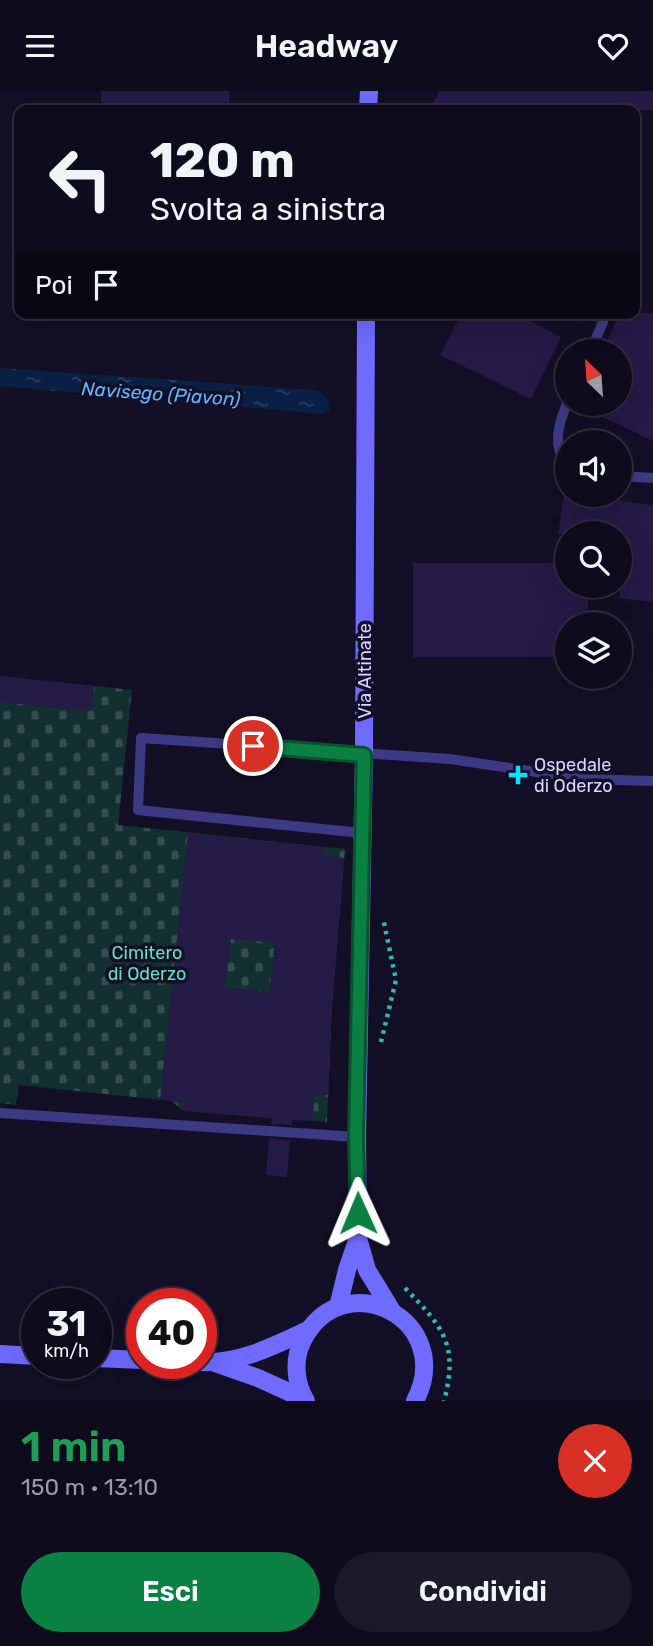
<!DOCTYPE html>
<html lang="it">
<head>
<meta charset="utf-8">
<style>
  body { margin:0; font-family:Rubik,sans-serif; background:#1c1929; color:#f1f3f6; height:100vh; display:flex; flex-direction:column; font-size:26px; white-space:nowrap }
  * { box-sizing:border-box; margin:0 }
  p { font-size:23px; color:#9b9ba3 }
  .icon { flex:none; width:38px; height:38px; fill:none; stroke:currentColor; stroke-width:2; stroke-linecap:round; stroke-linejoin:round }
  .map { position:relative; height:1310px; overflow:hidden }
  .side { display:flex; flex-direction:column; background:#0e0b1c; flex:1 }
  .side>* { flex:none }
  .hud { position:absolute; left:14px; top:14px; width:626px; height:214px; border-radius:14px; box-shadow:0 7px 28px #0002,0 0 0 2px #2e2b3b; background:#0e0b1c; color:#f1f3f6; overflow:hidden }
  .needle { width:46px; rotate:335deg }
  .buttons { position:absolute; left:555px; top:248px; display:grid; gap:14px }
  .buttons a { display:grid; place-items:center; width:77px; height:77px; border-radius:50%; background:#0e0b1c; box-shadow:0 7px 28px #0002,0 0 0 2px #2e2b3b; font-size:35px }
  .speed { position:absolute; left:21px; top:1197px; display:flex; gap:14px; font-size:35px; font-weight:700; text-align:center }
  .speed>* { display:grid; place-content:center; width:91px; height:91px; border-radius:50%; background:#0e0b1c; box-shadow:0 7px 28px #0002,0 0 0 2px #2e2b3b; line-height:1 }
  .speed small { font-size:18px; font-weight:400 }
  .speed .limit { border:10px solid #d22; background:#fff; color:#111 }
  .pin { position:absolute; display:grid; place-items:center; width:60px; height:60px; color:#fff; margin:-30px; border:4px solid #fff; border-radius:50%; box-shadow:0 2px 7px #0007 }
  .me { position:absolute; width:77px; margin:-38px; rotate:359deg; stroke-linejoin:round; filter:drop-shadow(0 0 5px #0008) }
  .turn { display:flex; align-items:center; gap:24px; height:147px; padding:0 21px; font-size:32px }
  .turn .icon { width:91px; height:91px; stroke-width:2.5 }
  .turn b { display:block; font-size:49px; line-height:60px }
  .then { display:flex; align-items:center; height:66px; padding:0 21px; background:#0003; gap:14px; font-size:26px }
  .round { display:grid; place-items:center; flex:none; width:74px; height:74px; border-radius:37px; background:#1c1929 }
  .overview { display:flex; align-items:center; justify-content:space-between; height:119px; padding:0 21px }
  h1 { font-size:42px; font-weight:600; line-height:52px; color:#1e9e55 }
  .primary-button { display:flex; gap:14px; margin-top:auto; padding:14px 21px }
  .primary-button a { flex:1; height:80px; border-radius:42px; background:#0b8043; color:#fff; font-size:28px; font-weight:600; line-height:80px; text-align:center }
  .primary-button a+a { background:#1c1929; color:#f1f3f6 }
  header { display:flex; justify-content:space-between; align-items:center; height:91px; padding:0 21px; background:#0e0b1c; font-size:32px; font-weight:600 }
  .map>svg:first-child { display:block }
  .cemetery { fill:url(#cemetery-stones) }
  .water { fill:url(#water-ripples) }
  .building { fill:#241b47; fill-rule:evenodd }
  .lines { fill:none; stroke-linecap:round; stroke-linejoin:round }
  .path { stroke:#2fb8b0; stroke-width:4.5; stroke-dasharray:3.5 5; stroke-linecap:butt }
  .lane { stroke:#3d3a85; stroke-width:10 }
  .secondary { stroke:#6f6bff; stroke-width:18 }
  .route-casing { stroke:#07532c; stroke-width:18 }
  .route { stroke:#0b8043; stroke-width:12 }
  .poi-dot { fill:#00e5ff; stroke:#130f26; stroke-width:2.5 }
  .labels { text-anchor:middle; dominant-baseline:central; stroke-width:7; stroke-linejoin:round; paint-order:stroke }
  .street-label { font-size:18px; fill:#d9d4ff; stroke:#130f26 }
  .poi-label { font-size:18px; fill:#d9d4ff; stroke:#130f26; text-anchor:start }
  .park-label { font-size:18px; fill:#5fe0c0; stroke:#130f26 }
  .water-label { font-size:19px; font-style:italic; fill:#62b6ff; stroke:#130f26 }
</style>
</head>
<body>
<header><svg class="icon" aria-label="menu" viewBox="0 0 24 24"><path d="M4 6h16M4 12h16M4 18h16"/></svg>Headway<svg class="icon" aria-label="heart" viewBox="0 0 24 24"><path d="M12 20l-8-8c-3-5 5-10 8-4 3-6 11-1 8 4z"/></svg></header>
<div class="map">
<svg width="653" height="1310" viewBox="0 0 653 1310">
  <defs>
    <pattern id="cemetery-stones" width="16" height="16" patternUnits="userSpaceOnUse" patternTransform="scale(1.75)"><rect width="16" height="16" fill="#12302f"/><path d="M2 7V4a2 2 0 0 1 4 0v3zM10 15v-3a2 2 0 0 1 4 0v3z" fill="#344d4e"/></pattern>
    <pattern id="water-ripples" width="26" height="14" patternUnits="userSpaceOnUse" patternTransform="scale(1.75)"><rect width="26" height="14" fill="#0a1f44"/><path d="M2 4q2-2 4 0t4 0M15 11q2-2 4 0t4 0" fill="none" stroke="#2d3f60"/></pattern>
  </defs>
  <rect width="100%" height="100%" fill="#130f26"/>
  <polygon class="cemetery" points="0,585 132,599 118,734 345,758 332,916 327,1031 183,1020 172,1010 19,994 16,1014 0,1012"/>
  <path class="water" d="M0,277L316,299C327,304 329,308 330,319L323,323L0,295Z"/>
  <g class="building">
    <rect x="101" y="0" width="128" height="19"/>
    <polygon points="439,0 653,0 653,19 430,19"/>
    <polygon points="462,222 514,222 561,246 531,308 440,264"/>
    <polygon points="620,222 653,222 653,350 575,313 620,313 620,261 602,261"/>
    <polygon points="564,404 591,404 591,406 653,414 653,511 620,507 620,443 558,443"/>
    <polygon points="413,472 567,472 567,495 588,495 588,534 567,534 567,566 413,566"/>
    <polygon points="0,585 94,595 91,620 0,611"/>
    <path d="M188,742L325,756L324,765L344,767L332,916L328,1004L315,1003L312,1030L292,1029V1034L271,1033L272,1027L183,1020L184,1011L160,1009ZM231,848L275,852L269,901L225,897Z"/>
    <polygon points="269,1048 290,1049 287,1086 266,1084"/>
  </g>
  <g class="lines">
    <g class="path">
      <polyline points="381,951 396,889 383,827"/>
      <path d="M405,1197C443,1236 459,1254 444,1310"/>
    </g>
    <g class="lane">
      <polyline points="590,261 603,231 601,222"/>
      <path d="M567,312C558,335 552,354 567,375"/>
      <polyline points="620,385 653,387"/>
      <polyline points="362,742 138,719 141,647 450,668 583,688 653,690"/>
      <polyline points="0,1022 357,1046"/>
    </g>
    <g class="secondary">
      <polyline points="368,19 369,0"/>
      <polyline points="366,222 364,664 357,1046 358,1147 367,1179 392,1220"/>
      <polyline points="338,1216 347,1179 358,1147"/>
      <polyline points="0,1263 37,1265"/>
      <polyline points="96,1267 142,1269"/>
      <path d="M201,1271C239,1273 274,1255 308,1239"/>
      <polyline points="215,1272 258,1287 304,1308"/>
      <path d="M306,1310C295,1292 293,1268 303,1249C343,1171 457,1229 415,1310"/>
    </g>
  </g>
  <g class="lines">
    <defs>
      <polyline id="route" points="253,655 364,664 356,1046 358,1122"/>
    </defs>
    <use href="#route" class="route-casing"/>
    <use href="#route" class="route"/>
  </g>
  <path class="poi-dot" d="M514.5 673.5h7v7h7v7h-7v7h-7v-7h-7v-7h7z"/>
  <g class="labels">
    <g class="street-label">
      <text transform="translate(365 580) rotate(-90)">Via Altinate</text>
    </g>
    <g class="poi-label">
      <text x="534" y="674">Ospedale<tspan x="534" dy="21">di Oderzo</tspan></text>
    </g>
    <g class="park-label">
      <text x="147" y="862">Cimitero<tspan x="147" dy="21">di Oderzo</tspan></text>
    </g>
    <g class="water-label">
      <text transform="translate(161 303) rotate(4)">Navisego (Piavon)</text>
    </g>
  </g>
</svg>
<div class="buttons">
<a><svg class="needle" viewBox="-14 -14 28 28"><path d="M0-13l5 13h-10z" fill="#e53935"/><path d="M0 13l5-13h-10z" fill="#9b9ba3"/></svg></a>
<a><svg class="icon" aria-label="sound" viewBox="0 0 24 24"><path d="M4 9h4l5-4v14l-5-4H4zM17 9q2 3 0 6"/></svg></a>
<a><svg class="icon" aria-label="search" viewBox="0 0 24 24"><circle cx="10" cy="10" r="6"/><path d="M15 15l6 6"/></svg></a>
<a><svg class="icon" aria-label="layers" viewBox="0 0 24 24"><path d="M12 4l9 5-9 5-9-5zM3 14l9 5 9-5"/></svg></a>
</div>
<div class="speed"><div>31<small>km/h</small></div><div class="limit">40</div></div>
<div class="pin" style="left:253px;top:655px;background:#d93025"><svg class="icon" aria-label="arrive" viewBox="0 0 24 24"><path d="M6 21V4h12l-3 4 3 4H6"/></svg></div>
<svg class="me" style="left:358px;top:1122px" viewBox="-20 -20 40 40"><path d="M0-17L14 15 0 8-14 15z" fill="#0b8043" stroke="#fff" stroke-width="4"/></svg>
<div class="hud">
<div class="turn"><svg class="icon" aria-label="left" viewBox="0 0 24 24"><path d="M17 20v-9H6M10 6l-5 5 5 5"/></svg><div><b>120 m</b>Svolta a sinistra</div></div>
<div class="then">Poi<svg class="icon" aria-label="arrive" viewBox="0 0 24 24"><path d="M6 21V4h12l-3 4 3 4H6"/></svg></div>
</div>
</div>
<section class="side">
<div class="overview"><div><h1>1 min</h1><p>150 m · 13:10</p></div><a class="round" style="background:#d93025;color:#fff"><svg class="icon" aria-label="close" viewBox="0 0 24 24"><path d="M6 6l12 12M18 6L6 18"/></svg></a></div>
<div class="primary-button"><a>Esci</a><a>Condividi</a></div>
</section>
</body>
</html>
